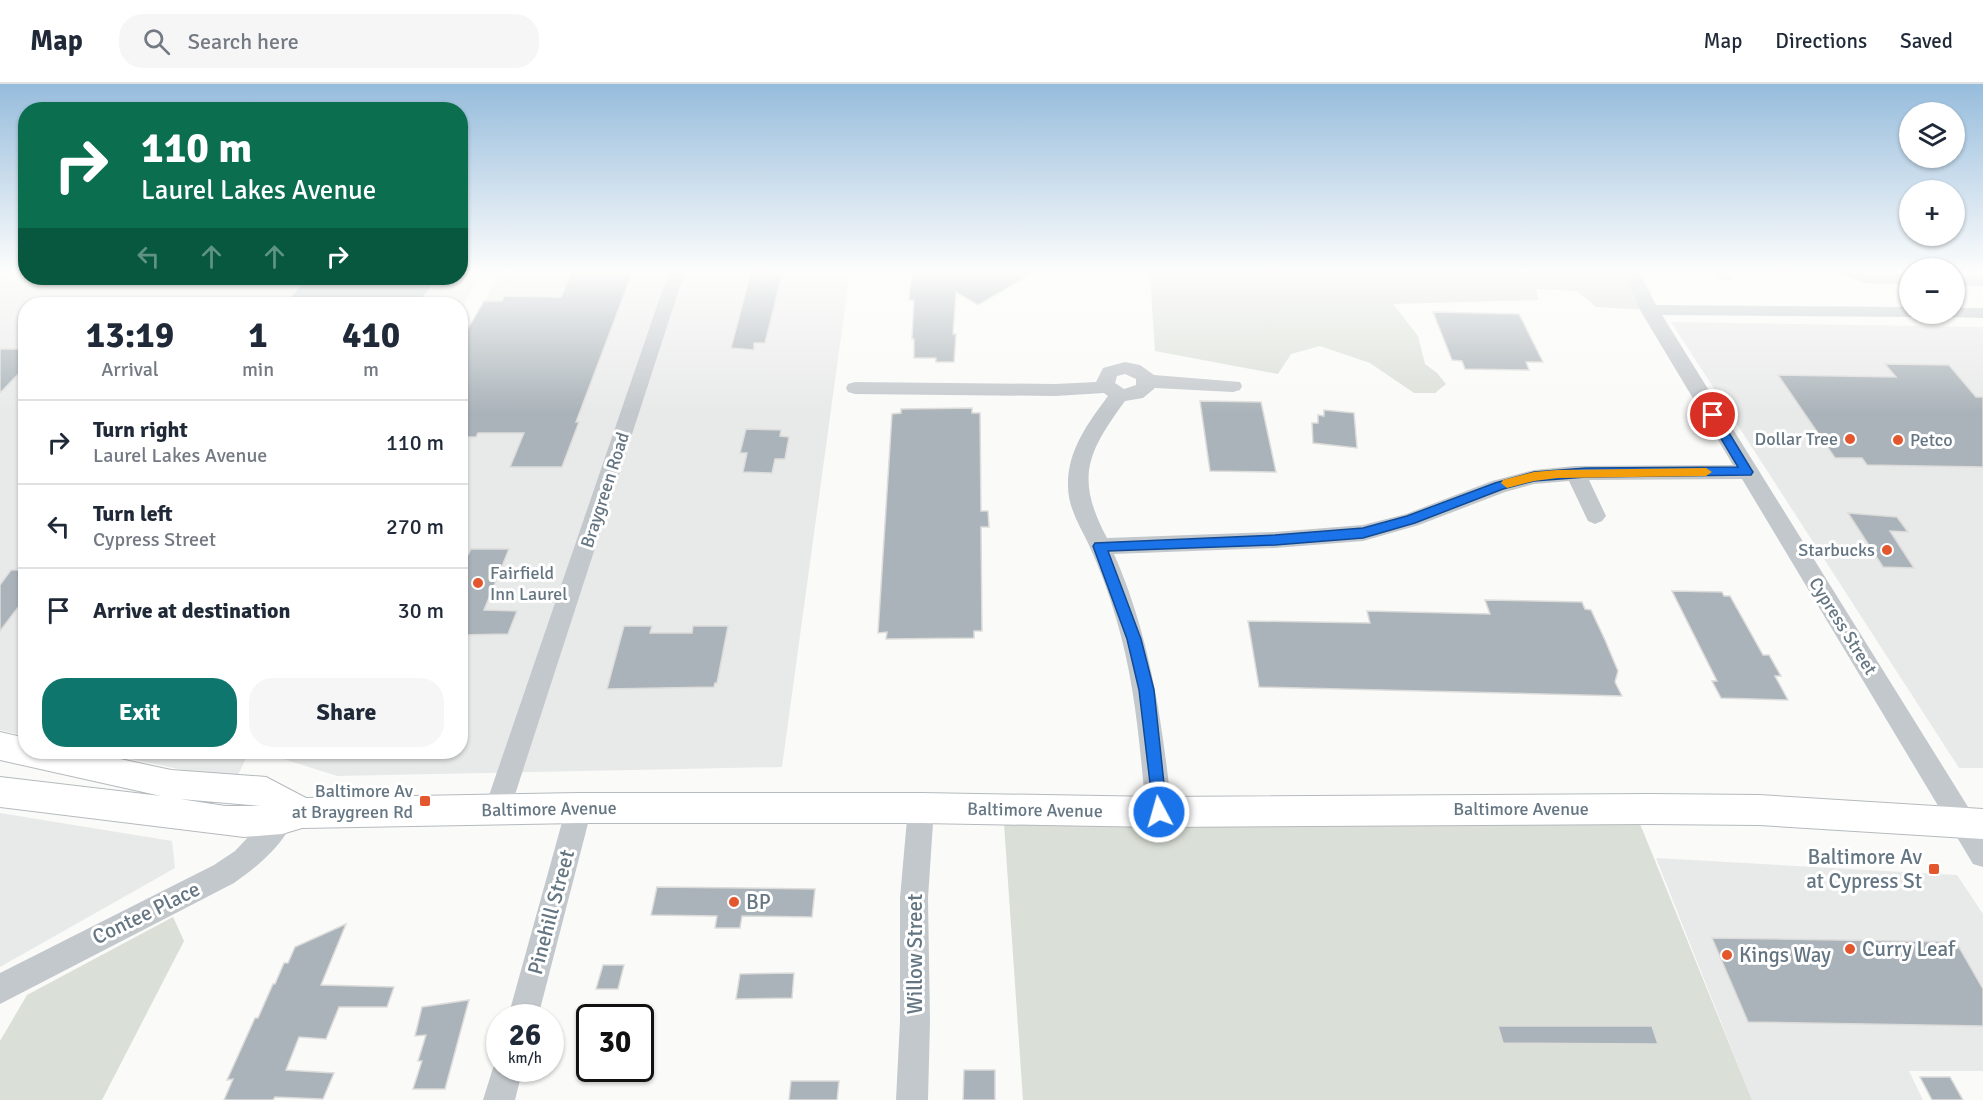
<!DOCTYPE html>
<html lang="en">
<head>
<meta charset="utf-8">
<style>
  body { margin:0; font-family:Signika,sans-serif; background:#f6f6f7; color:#1f2937; height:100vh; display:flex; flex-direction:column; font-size:22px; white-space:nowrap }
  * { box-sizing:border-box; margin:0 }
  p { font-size:20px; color:#747a83 }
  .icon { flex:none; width:33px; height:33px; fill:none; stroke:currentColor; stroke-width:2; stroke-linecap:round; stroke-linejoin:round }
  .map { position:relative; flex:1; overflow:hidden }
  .sheet { position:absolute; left:18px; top:213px; width:450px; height:462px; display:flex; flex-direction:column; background:#fff; border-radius:24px; box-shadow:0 2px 4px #0004 }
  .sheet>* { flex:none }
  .banner { position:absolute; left:18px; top:18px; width:450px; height:183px; border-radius:24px; box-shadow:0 2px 4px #0004; background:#0b6e4f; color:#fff; overflow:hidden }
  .buttons { position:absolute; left:1899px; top:18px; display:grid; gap:12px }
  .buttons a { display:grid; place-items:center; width:66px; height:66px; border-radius:50%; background:#fff; box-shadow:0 2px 4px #0004; font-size:30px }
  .speed { position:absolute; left:486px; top:920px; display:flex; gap:12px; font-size:30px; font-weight:700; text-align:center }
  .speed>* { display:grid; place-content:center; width:78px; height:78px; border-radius:50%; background:#fff; box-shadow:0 2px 4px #0004; line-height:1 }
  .speed small { font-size:15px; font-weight:400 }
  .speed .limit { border:3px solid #111; border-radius:9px; background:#fff; color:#111 }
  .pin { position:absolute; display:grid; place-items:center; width:51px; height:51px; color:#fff; margin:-26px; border:3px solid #fff; border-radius:50%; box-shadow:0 2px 6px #0007 }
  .me { position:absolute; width:66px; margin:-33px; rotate:354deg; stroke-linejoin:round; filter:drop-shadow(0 0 4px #0008) }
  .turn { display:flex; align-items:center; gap:21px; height:126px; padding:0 24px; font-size:27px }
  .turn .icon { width:78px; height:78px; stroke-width:2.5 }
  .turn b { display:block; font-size:42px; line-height:51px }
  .lanes { display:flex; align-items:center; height:57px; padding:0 24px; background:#0003; justify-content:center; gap:30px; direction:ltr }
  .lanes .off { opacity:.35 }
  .eta { display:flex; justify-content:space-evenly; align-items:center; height:102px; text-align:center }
  .eta b { font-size:36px; font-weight:700; line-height:42px }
  .action { display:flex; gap:12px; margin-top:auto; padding:12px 24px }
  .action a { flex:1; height:69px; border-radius:24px; background:#0f766e; color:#fff; font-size:24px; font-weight:700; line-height:69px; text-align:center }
  .action a+a { background:#f6f6f7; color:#1f2937 }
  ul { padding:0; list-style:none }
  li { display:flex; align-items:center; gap:18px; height:84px; padding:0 24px; border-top:2px solid #e0e1e3 }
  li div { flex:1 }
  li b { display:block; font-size:22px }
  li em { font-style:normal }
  header { display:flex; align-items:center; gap:36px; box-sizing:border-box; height:84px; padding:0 30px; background:#fff; border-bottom:2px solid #e0e1e3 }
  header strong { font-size:28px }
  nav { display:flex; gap:33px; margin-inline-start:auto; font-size:21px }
  .search { width:420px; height:54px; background:#f6f6f7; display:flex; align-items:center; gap:15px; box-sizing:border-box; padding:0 21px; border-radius:24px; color:#747a83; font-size:22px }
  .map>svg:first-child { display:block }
  .built { fill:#e8e9e9 }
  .green { fill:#dadfd7 }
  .building { fill:#aab3b9; stroke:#dcdcda; stroke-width:1.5 }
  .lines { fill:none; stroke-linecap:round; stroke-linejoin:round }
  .major-casing { stroke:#b5babe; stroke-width:2 }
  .minor { fill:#c3c8cc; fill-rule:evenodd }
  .major { fill:#fff; fill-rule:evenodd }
  .route { fill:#1a73e8; stroke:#114b97; stroke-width:1.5 }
  .slow { fill:#f59e0b }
  .poi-dot { fill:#e4572e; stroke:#fff; stroke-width:2 }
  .labels { text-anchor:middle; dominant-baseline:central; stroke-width:6; stroke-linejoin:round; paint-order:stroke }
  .poi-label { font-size:18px; fill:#657683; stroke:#fff; text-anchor:end }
  .street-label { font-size:18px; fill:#657683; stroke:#fff }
  .near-poi-label { font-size:21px; fill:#657683; stroke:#fff; text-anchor:start }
  .near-street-label { font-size:21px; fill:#657683; stroke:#fff }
</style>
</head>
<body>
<header>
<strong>Map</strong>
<div class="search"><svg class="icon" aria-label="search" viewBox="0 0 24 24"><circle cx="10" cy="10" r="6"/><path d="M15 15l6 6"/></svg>Search here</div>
<nav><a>Map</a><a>Directions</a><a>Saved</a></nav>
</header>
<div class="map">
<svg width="1983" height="1016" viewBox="0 0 1983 1016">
  <rect width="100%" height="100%" fill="#fafaf8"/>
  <g class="built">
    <polygon points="0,187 25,187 26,194 460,194 461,187 480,187 461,228 460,220 26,220 25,652 0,646"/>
    <polygon points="499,187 850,187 782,683 337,692 271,671 272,668 460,668 461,267"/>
    <polygon points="1671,238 1983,243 1983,684 1959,684"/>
    <polygon points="98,668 249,668 235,697"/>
    <polygon points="0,729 172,757 175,784 0,883"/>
    <polygon points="1656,774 1957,791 1983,830 1983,987 1909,987 1923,1016 1752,1016"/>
  </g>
  <g class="green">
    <polygon points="1156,187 1633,187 1649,226 1596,223 1577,207 1536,205 1538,216 1393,220 1418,252 1425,280 1437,289 1446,300 1435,309 1414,309 1370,279 1320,262 1291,270 1278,290 1155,267 1150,191"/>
    <polygon points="1003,725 1634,725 1752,1016 1023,1016"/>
    <polygon points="173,833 184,857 102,1016 0,1016 0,957 27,911"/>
  </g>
  <g class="building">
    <polygon points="572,187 633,187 576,338 579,338 562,383 510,383 524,349 478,349 476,353 460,353 460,259 484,217 502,217 504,212 561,213"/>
    <polygon points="751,187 783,187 765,259 754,259 754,266 731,264"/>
    <polygon points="912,187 1036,187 978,221 956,208 953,250 956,250 954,278 936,278 936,274 914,274 914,255 912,255 914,216 909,216"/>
    <polygon points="306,194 436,194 419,220 285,220"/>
    <polygon points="1433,228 1519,230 1543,278 1526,278 1529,286 1465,285 1462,277 1452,276"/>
    <polygon points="0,265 26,265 26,282 0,309"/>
    <polygon points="1885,280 1949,281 1976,313 1983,313 1983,383 1867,381 1862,374 1835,374 1778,291 1896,293"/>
    <polygon points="1200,317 1261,318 1276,388 1210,387"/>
    <polygon points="972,324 972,329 980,329 981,427 988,427 989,443 981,443 982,547 974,547 974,554 886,555 887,548 878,549 892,330 901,329 901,325"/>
    <polygon points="1324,326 1354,329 1357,364 1313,359 1312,339 1318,339 1318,331 1324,332"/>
    <polygon points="746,345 781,346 780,352 789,353 785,375 775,375 772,389 743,388 747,369 740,369"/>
    <polygon points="1848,429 1897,433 1908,448 1890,447 1914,484 1883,483"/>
    <polygon points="471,465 509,465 484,526 517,527 508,550 460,551 460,471 468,471"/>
    <polygon points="11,486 26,486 26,513 0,547 0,501"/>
    <polygon points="1672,507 1722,508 1724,512 1730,512 1763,571 1769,571 1781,592 1775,592 1788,616 1721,614 1712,597 1717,597"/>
    <polygon points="1485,516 1582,518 1585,525 1591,526 1605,556 1618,587 1615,598 1622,612 1259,603 1248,537 1370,539 1367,527 1490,530"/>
    <polygon points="624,542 652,542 650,549 692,549 693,542 728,542 717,599 715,599 714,603 607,605"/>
    <polygon points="657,803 815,805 812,833 742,832 740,844 715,844 717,832 651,831"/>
    <polygon points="346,840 321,901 394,903 387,923 339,923 326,955 299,953 286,986 334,989 323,1015 275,1013 273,1016 224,1016 233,995 227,996 255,934 258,934 273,900 275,900 284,879 288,879 295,863"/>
    <polygon points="1712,854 1956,858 1983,905 1983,942 1748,938"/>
    <polygon points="603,881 624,881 618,905 596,905"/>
    <polygon points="794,889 792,914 736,915 740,890"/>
    <polygon points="469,916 445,1005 413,1005 422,977 418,977 426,951 415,952 422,923"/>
    <polygon points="1498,942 1652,942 1658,960 1503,959"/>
    <polygon points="964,986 995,986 995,1016 963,1016"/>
    <polygon points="1920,993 1950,993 1963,1016 1932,1016"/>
    <polygon points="791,997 839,997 837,1016 789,1016"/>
  </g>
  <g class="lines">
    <defs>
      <path id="major" d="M0,648L26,654V668H88L171,686L266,693L306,714L579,709H921L1159,713L1649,710L1759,711L1983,725V755L1759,741L1649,740L1159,743L921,739H579L302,744L282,750L244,753L0,723V693L161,712L0,676ZM180,715L261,722H225Z"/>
    </defs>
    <use href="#major" class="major-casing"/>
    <g class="minor">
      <polygon points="669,187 685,187 510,726 506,734 497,738 488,734 484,726"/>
      <path d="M1623,187H1639L1656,221L1910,223V230H1918L1910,233L1662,231L1983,747V783L1973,780L1742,395L1589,396L1606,432L1602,437L1595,440L1588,437L1569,397L1534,400L1505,408L1419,441L1363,457L1275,464L1114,470C1151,555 1162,637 1172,728L1168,736L1159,740L1150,736L1146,728C1140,663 1135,597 1116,534C1109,510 1100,485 1089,461C1080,442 1068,424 1068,402C1067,367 1088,339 1108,312L1104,309L1055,312L855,310L848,308L846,304L848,300L855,298L1055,300L1096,298L1103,284L1125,278L1140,281L1154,291L1240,298L1242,302L1240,306L1233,308L1155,304L1143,314L1125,317C1087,369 1075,394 1107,454L1275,448L1363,441L1406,430L1492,397L1534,386L1575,382L1733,381L1640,226ZM1125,290L1136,295V301L1124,305L1115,299L1117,292Z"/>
      <path d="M1713,187H1730L1733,192L1731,196C1721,198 1718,195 1713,187Z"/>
      <polygon points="1838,187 1910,191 1910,201 1866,199 1840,191"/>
      <rect x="1954" y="192" width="29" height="10"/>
      <polygon points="1954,224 1983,224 1983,234 1948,233 1946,230 1954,230"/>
      <polygon points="579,712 588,716 592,724 538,933 508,933 566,724 570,716"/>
      <polygon points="921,712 930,716 934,724 928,814 930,937 928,1016 896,1016 900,937 900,814 908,724 912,716"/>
      <path d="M280,725L289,729L293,737C282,762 256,784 234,799L0,920V889L214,781L235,767L271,729Z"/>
      <polygon points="500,972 500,984 523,984 515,1016 483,1016 493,984"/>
    </g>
    <use href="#major" class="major"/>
  </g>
  <linearGradient id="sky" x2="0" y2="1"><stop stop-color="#96bcdc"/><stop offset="0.57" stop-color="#fdfdfc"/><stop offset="1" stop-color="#fdfdfc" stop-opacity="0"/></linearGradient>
  <rect width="1983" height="329" fill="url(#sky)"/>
  <polygon class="route" points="1713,327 1717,329 1751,385 1753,388 1751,391 1586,393 1534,397 1503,405 1415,439 1363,454 1275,461 1108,467 1141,555 1154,606 1167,728 1165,733 1159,735 1154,733 1139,606 1127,555 1093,462 1095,459 1275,451 1363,444 1407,432 1495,399 1534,388 1586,384 1738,383 1707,331"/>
  <polygon class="slow" points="1706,384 1712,388 1706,392 1557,394 1534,397 1507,404 1501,399 1503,396 1534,388 1557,386"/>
  <g class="poi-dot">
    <circle cx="1850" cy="355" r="6"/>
    <circle cx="1898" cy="356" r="6"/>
    <circle cx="1887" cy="466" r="6"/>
    <circle cx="478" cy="499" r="6"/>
    <rect x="419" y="711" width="12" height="12" rx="3"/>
    <rect x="1928" y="779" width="12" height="12" rx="3"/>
    <circle cx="734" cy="818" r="6"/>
    <circle cx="1850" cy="865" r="6"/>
    <circle cx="1727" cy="871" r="6"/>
  </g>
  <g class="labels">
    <g class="poi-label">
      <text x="1838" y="355">Dollar Tree</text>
      <text x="1910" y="356" text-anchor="start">Petco</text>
      <text x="1875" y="466">Starbucks</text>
      <text x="490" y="489" text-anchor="start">Fairfield<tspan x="490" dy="21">Inn Laurel</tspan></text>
      <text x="413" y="707">Baltimore Av<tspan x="413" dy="21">at Braygreen Rd</tspan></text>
    </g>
    <g class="street-label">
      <text transform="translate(605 406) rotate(-72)">Braygreen Road</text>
      <text transform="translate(1843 542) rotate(58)">Cypress Street</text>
      <text transform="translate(549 725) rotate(-1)">Baltimore Avenue</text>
      <text x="1521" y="725">Baltimore Avenue</text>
      <text transform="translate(1035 726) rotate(1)">Baltimore Avenue</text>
    </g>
    <g class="near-poi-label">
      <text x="1922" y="773" text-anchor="end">Baltimore Av<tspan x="1922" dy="24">at Cypress St</tspan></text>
      <text x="746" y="818">BP</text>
      <text x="1862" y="865">Curry Leaf</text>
      <text x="1739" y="871">Kings Way</text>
    </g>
    <g class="near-street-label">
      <text transform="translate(551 828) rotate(-75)">Pinehill Street</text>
      <text transform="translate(146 829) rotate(-26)">Contee Place</text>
      <text transform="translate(915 870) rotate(-90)">Willow Street</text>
    </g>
  </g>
</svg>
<div class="buttons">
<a><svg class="icon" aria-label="layers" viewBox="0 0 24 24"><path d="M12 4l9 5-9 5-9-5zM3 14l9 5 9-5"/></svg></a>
<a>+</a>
<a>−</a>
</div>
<div class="speed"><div>26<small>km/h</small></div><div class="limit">30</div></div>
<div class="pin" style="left:1713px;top:331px;background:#d93025"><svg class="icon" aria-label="arrive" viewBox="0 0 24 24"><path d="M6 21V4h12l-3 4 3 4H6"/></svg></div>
<svg class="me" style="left:1159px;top:728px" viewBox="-20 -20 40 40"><circle r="17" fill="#1a73e8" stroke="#fff" stroke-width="3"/><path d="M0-11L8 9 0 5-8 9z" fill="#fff"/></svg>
<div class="banner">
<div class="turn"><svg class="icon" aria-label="right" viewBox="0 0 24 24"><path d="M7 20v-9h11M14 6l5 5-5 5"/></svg><div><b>110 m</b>Laurel Lakes Avenue</div></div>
<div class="lanes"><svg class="icon off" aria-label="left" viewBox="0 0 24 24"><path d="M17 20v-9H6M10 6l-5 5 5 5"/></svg><svg class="icon off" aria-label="ahead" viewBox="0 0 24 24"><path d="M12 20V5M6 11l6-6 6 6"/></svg><svg class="icon off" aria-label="ahead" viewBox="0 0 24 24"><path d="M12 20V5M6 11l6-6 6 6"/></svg><svg class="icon" aria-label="right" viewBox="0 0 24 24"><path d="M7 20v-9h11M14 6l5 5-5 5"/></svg></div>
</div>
<section class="sheet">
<div class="eta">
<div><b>13:19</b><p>Arrival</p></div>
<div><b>1</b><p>min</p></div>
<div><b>410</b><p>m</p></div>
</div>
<ul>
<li><svg class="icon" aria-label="right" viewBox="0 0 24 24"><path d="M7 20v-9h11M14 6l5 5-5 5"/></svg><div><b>Turn right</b><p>Laurel Lakes Avenue</p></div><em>110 m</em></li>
<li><svg class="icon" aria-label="left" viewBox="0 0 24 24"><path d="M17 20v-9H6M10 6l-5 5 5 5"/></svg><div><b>Turn left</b><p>Cypress Street</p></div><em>270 m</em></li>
<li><svg class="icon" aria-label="arrive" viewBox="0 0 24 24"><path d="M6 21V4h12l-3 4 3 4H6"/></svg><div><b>Arrive at destination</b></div><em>30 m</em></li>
</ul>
<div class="action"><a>Exit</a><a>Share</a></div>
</section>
</div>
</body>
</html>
